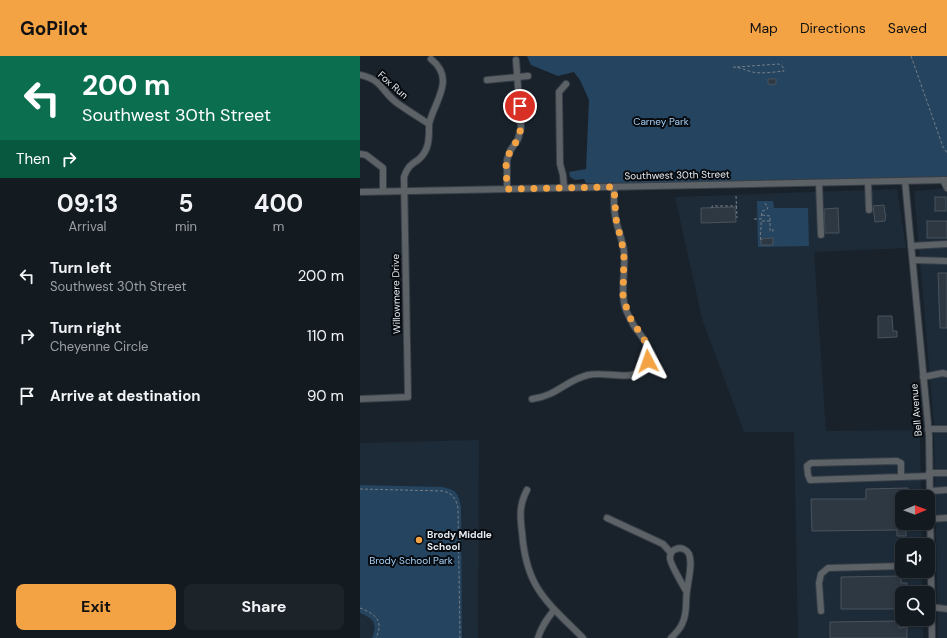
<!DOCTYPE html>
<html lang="en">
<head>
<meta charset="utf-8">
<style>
  body { margin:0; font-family:"DM Sans",sans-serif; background:#1c2329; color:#f1f3f6; height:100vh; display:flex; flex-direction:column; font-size:15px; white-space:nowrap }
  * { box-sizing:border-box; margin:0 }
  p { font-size:13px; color:#9da1a5 }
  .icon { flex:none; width:22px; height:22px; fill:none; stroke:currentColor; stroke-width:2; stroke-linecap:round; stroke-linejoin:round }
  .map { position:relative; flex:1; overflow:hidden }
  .panel { display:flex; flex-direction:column; background:#131a20; width:360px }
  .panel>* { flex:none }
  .top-card { background:#0b6e4f; color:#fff; overflow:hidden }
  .needle { width:26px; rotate:89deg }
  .controls { position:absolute; left:535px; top:434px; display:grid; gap:8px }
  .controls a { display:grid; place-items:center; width:40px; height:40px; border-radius:8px; background:#131a20; box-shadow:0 2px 6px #0003,0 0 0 1px #32383e; font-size:20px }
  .pin { position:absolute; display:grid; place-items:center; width:34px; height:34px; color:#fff; margin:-17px; border:2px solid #fff; border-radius:50%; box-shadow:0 1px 4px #0007 }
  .me { position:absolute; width:44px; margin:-22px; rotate:356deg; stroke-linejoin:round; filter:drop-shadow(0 0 3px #0008) }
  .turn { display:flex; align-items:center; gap:14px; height:84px; padding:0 16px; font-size:18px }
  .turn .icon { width:52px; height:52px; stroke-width:2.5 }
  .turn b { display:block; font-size:28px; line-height:34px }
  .then { display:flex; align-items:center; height:38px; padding:0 16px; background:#0003; gap:8px; font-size:15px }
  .eta { display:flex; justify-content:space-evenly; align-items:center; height:68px; text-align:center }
  .eta b { font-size:24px; font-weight:700; line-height:28px }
  .cta { display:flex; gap:8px; margin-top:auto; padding:8px 16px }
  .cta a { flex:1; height:46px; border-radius:8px; background:#f4a344; color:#111; font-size:16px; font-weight:700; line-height:46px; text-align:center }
  .cta a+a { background:#1c2329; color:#f1f3f6 }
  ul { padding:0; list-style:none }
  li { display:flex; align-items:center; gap:12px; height:60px; padding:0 16px }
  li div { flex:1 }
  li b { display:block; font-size:15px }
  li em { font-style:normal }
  header { display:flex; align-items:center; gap:24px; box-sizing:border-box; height:56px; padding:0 20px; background:#f4a344; color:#111 }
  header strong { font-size:19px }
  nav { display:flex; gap:22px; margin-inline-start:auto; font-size:14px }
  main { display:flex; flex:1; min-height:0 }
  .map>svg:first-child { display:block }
  .built { fill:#1d2b38 }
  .green { fill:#25445f }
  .building { fill:#2e3842; stroke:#49535d }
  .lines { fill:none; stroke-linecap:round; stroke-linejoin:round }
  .minor-casing { stroke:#363e47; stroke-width:8 }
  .path { stroke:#757d85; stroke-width:1; stroke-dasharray:3 2; stroke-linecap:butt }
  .minor { stroke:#5d6266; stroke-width:6 }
  .route { stroke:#f4a344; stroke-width:7; stroke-dasharray:0 12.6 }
  .poi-dot { fill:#f4a344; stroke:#070b0f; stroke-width:1.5 }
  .labels { text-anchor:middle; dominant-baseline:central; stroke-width:4; stroke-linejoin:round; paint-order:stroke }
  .street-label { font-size:10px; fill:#e5ebf2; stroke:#070b0f }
  .park-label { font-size:10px; fill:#a6d1f9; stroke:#070b0f }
  .poi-label { font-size:10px; font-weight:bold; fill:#e5ebf2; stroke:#070b0f; text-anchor:start }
</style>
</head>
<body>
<header>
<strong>GoPilot</strong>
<nav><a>Map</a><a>Directions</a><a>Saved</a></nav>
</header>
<main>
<section class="panel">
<div class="top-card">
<div class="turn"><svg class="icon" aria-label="left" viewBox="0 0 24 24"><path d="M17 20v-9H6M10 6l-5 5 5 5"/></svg><div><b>200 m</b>Southwest 30th Street</div></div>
<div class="then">Then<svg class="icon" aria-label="right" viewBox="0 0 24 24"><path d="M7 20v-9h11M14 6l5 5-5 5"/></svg></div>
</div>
<div class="eta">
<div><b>09:13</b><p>Arrival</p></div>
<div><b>5</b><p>min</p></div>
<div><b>400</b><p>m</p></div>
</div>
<ul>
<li><svg class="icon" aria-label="left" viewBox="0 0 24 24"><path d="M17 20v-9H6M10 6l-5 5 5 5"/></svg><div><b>Turn left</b><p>Southwest 30th Street</p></div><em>200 m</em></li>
<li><svg class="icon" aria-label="right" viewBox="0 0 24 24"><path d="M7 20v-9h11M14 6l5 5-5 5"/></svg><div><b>Turn right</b><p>Cheyenne Circle</p></div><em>110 m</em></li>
<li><svg class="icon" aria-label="arrive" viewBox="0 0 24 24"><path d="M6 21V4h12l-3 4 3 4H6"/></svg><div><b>Arrive at destination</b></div><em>90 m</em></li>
</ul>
<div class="cta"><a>Exit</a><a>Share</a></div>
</section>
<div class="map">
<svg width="587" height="582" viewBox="0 0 587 582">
  <rect width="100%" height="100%" fill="#19222b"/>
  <g class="built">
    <polygon points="587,132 587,582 578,582 574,368 554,135"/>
    <polygon points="537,133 546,192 454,196 466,375 560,374 561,441 542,441 542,467 561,467 562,489 542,489 542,515 562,515 562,537 542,537 542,563 563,563 563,582 438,582 434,376 384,376 342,263 315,141"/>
    <polygon points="119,384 118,582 0,582 0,387"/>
  </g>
  <g class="green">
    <polygon points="167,0 587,0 587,121 236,130 236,127 226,127 224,123 215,124 210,121 209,116 226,113 229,44 220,24 214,16 198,20 171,9"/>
    <polygon points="397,145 413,145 414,152 448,152 449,190 398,191"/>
    <path d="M0,429L82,431C97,434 98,437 101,451L102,582H12C18,567 14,563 0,557Z"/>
  </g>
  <g class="building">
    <polygon points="408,23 416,23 416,28 411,29 411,28 408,28"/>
    <rect x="575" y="141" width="11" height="14"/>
    <polygon points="524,149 525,158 526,158 525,165 515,166 513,150"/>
    <polygon points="375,151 376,166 341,167 341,152"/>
    <polygon points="478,152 479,177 465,177 464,153"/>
    <rect x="567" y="165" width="20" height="17"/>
    <polygon points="413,182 413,189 401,189 401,183"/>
    <polygon points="578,217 587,217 587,272 580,272"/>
    <polygon points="518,260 532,260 533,275 537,275 537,281 518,282"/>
    <polygon points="548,432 548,441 542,441 542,467 546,467 546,480 537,480 537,474 452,475 451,443 506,443 506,433"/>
    <polygon points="541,520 541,527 547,527 547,537 542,537 542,553 481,553 481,521"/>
    <polygon points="538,565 539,572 547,571 547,582 470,582 470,566"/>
  </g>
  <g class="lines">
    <defs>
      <g id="minor">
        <path d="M0,19C23,24 21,35 37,47C47,54 58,61 69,68C69,81 70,94 58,104C50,109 47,112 44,121L48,341L0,343"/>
        <polyline points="127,24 168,20"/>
        <path d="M69,68C75,44 96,23 71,3"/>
        <polyline points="0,98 6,99 23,112 23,135"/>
        <polyline points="583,124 587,132"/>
        <polyline points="545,125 569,379 572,582"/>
        <polyline points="508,126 509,154"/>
        <polyline points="459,127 461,179"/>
        <polyline points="204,131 203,119 200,108 199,36 206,28"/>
        <polyline points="147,133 147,104 150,95 158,83 161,72 156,4"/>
        <polyline points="0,136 587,124"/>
        <polyline points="551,190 587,188"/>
        <polyline points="553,204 587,205"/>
        <polyline points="563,321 583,317 587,318"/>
        <path d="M172,343C197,340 206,324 228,319C244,315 268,325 281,315C300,299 284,284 274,270C271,264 267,258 265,251C260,233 266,215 264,196C263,185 258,175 256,164C253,153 254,141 254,131"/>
        <polyline points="568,373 587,373"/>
        <polyline points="569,417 587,417"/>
        <polyline points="541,421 541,407 537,405 451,407 447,410 448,419 450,424 570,420"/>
        <path d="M167,434C159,449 160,461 162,476C166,532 186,545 223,582"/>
        <polyline points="570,435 587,434"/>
        <polyline points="247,462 303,488 311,497"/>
        <polyline points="570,463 587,462"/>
        <polyline points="571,551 587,553"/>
        <polyline points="461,555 459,527 461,518 468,512 542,510"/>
        <path d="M178,582C181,571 187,563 194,554"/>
        <path d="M311,582C315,578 320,573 322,568C328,557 325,546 327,535C328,525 333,507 329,498C324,489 310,491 310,502C310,508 323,529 326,535"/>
      </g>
    </defs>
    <use href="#minor" class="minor-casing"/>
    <g class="path">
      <polyline points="551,0 583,91 587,97"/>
      <path d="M373,11C380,11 385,14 392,16C402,18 414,16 424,15L423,11L419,8L377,11"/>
      <polyline points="376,140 377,162"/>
      <polyline points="352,152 352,150 377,150"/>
      <polyline points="402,159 410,160 410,175 413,175 413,173"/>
      <polyline points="394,163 401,163 402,155 406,154 408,152 405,147"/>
      <path d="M401,184C399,177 402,172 401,165H410"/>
      <path d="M0,433L83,435C92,437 96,442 98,452L100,582"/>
      <path d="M0,552C16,558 24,565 16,582"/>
    </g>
    <use href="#minor" class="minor"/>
  </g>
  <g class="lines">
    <polyline class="route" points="160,50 161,72 158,83 150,95 146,108 147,133 254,131 256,163 264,196 263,240 269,260 287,288 289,293 288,305"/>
  </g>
  <circle class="poi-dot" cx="59" cy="484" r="4"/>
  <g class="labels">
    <g class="street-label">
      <text transform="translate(33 29) rotate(41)">Fox Run</text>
      <text transform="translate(317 119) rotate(-1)">Southwest 30th Street</text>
      <text transform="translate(36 238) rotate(-91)">Willowmere Drive</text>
      <text transform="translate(556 354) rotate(-95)">Bell Avenue</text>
    </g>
    <g class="park-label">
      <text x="301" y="65">Carney Park</text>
      <text x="51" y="504">Brody School Park</text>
    </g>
    <g class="poi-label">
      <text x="67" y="478">Brody Middle<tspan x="67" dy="12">School</tspan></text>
    </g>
  </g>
</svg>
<div class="controls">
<a><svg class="needle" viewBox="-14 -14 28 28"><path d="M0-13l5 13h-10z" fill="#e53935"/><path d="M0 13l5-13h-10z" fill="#9da1a5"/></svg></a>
<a><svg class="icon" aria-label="sound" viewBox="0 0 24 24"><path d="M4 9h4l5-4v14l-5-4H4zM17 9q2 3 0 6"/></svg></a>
<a><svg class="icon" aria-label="search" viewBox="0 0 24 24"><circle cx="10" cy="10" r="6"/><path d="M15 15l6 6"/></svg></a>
</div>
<div class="pin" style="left:160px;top:50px;background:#d93025"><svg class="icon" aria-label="arrive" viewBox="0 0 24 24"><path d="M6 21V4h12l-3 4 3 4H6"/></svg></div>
<svg class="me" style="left:288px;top:305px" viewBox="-20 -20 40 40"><path d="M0-17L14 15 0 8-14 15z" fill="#f4a344" stroke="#fff" stroke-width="4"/></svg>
</div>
</main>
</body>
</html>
